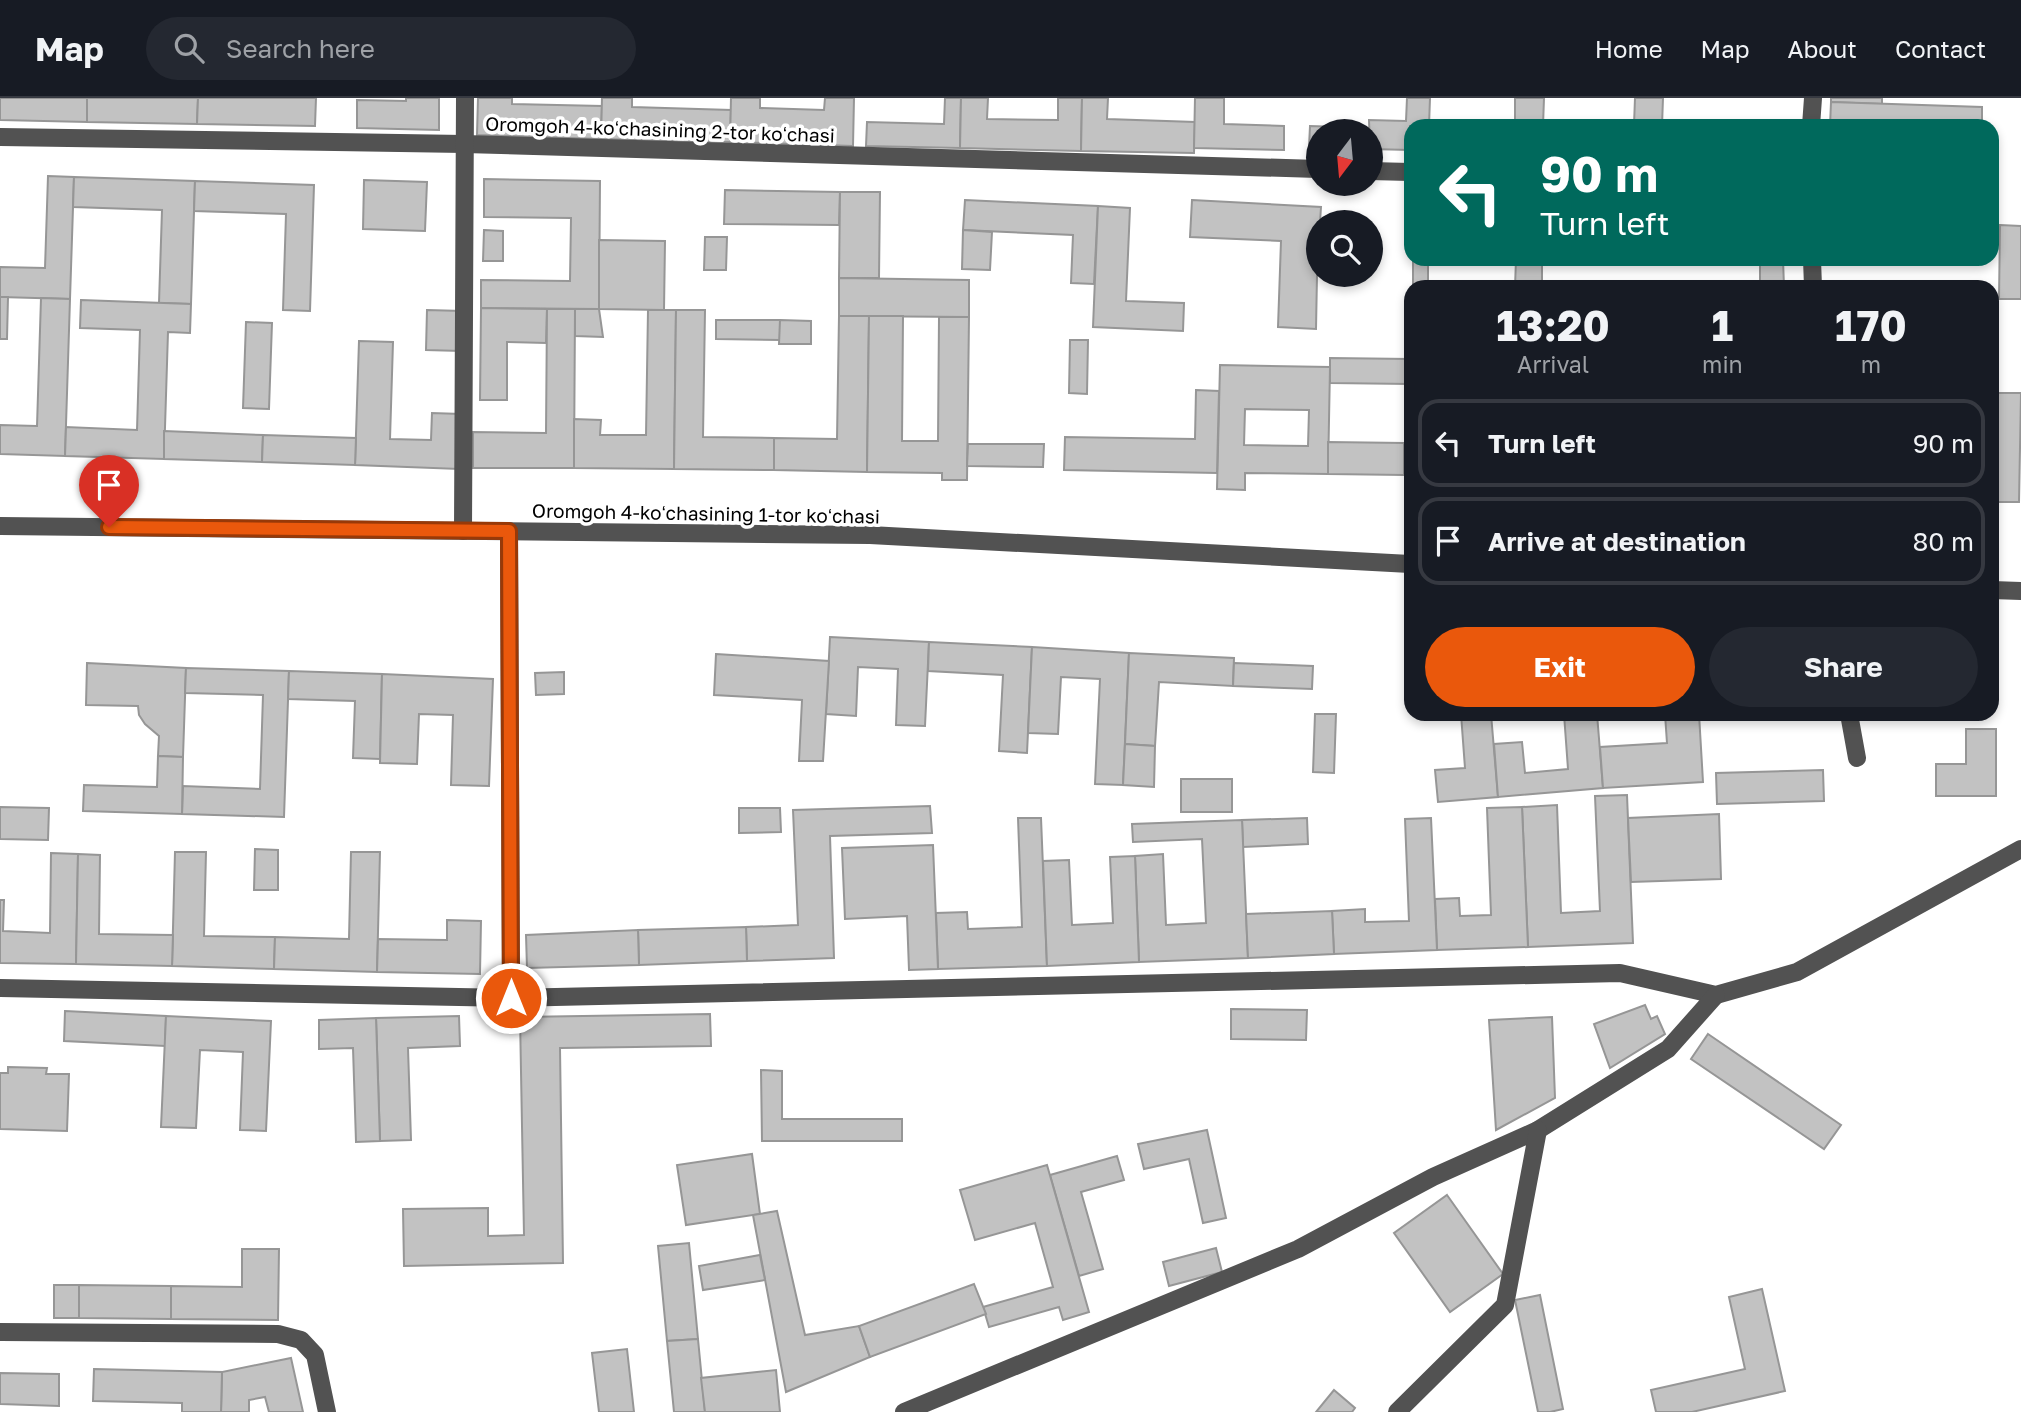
<!DOCTYPE html>
<html lang="en">
<head>
<meta charset="utf-8">
<style>
  body { margin:0; font-family:"Golos Text",sans-serif; background:#242831; color:#f1f3f6; height:100vh; display:flex; flex-direction:column; font-size:26px; white-space:nowrap }
  * { box-sizing:border-box; margin:0 }
  p { font-size:23px; color:#9ea1a6 }
  .icon { flex:none; width:38px; height:38px; fill:none; stroke:currentColor; stroke-width:2; stroke-linecap:round; stroke-linejoin:round }
  .map { position:relative; flex:1; overflow:hidden }
  .side { position:absolute; left:1404px; top:182px; width:595px; height:441px; display:flex; flex-direction:column; background:#171b24; border-radius:21px; box-shadow:0 4px 10px #0003 }
  .side>* { flex:none }
  .hud { position:absolute; left:1404px; top:21px; width:595px; height:147px; border-radius:21px; box-shadow:0 4px 10px #0003; background:#00695c; color:#fff; overflow:hidden }
  .needle { width:46px; rotate:196deg }
  .tools { position:absolute; left:1306px; top:21px; display:grid; gap:14px }
  .tools a { display:grid; place-items:center; width:77px; height:77px; border-radius:50%; background:#171b24; box-shadow:0 4px 10px #0003; font-size:35px }
  .pin { position:absolute; display:grid; place-items:center; width:60px; height:60px; color:#fff; margin:-72px -30px; border-radius:50% 50% 50% 0; rotate:-45deg; box-shadow:0 0 7px #0007 }
  .pin .icon { rotate:45deg }
  .me { position:absolute; width:77px; margin:-38px; rotate:0deg; stroke-linejoin:round; filter:drop-shadow(0 0 5px #0008) }
  .turn { display:flex; align-items:center; gap:24px; height:147px; padding:0 21px; font-size:32px }
  .turn .icon { width:91px; height:91px; stroke-width:2.5 }
  .turn b { display:block; font-size:49px; line-height:60px }
  .eta { display:flex; justify-content:space-evenly; align-items:center; height:119px; text-align:center }
  .eta b { font-size:42px; font-weight:700; line-height:49px }
  .cta { display:flex; gap:14px; margin-top:auto; padding:14px 21px }
  .cta a { flex:1; height:80px; border-radius:42px; background:#ea580c; color:#fff; font-size:28px; font-weight:700; line-height:80px; text-align:center }
  .cta a+a { background:#242831; color:#f1f3f6 }
  ul { padding:0; list-style:none }
  li { display:flex; align-items:center; gap:21px; height:88px; margin:0 14px 10px; padding:0 7px; border:4px solid #363941; border-radius:21px }
  li div { flex:1 }
  li b { display:block; font-size:26px }
  li em { font-style:normal }
  header { display:flex; align-items:center; gap:42px; box-sizing:border-box; height:98px; padding:0 35px; background:#171b24; border-bottom:2px solid #363941 }
  header strong { font-size:33px }
  nav { display:flex; gap:38px; margin-inline-start:auto; font-size:24px }
  .search { width:490px; height:63px; background:#242831; display:flex; align-items:center; gap:18px; box-sizing:border-box; padding:0 24px; border-radius:38px; color:#9ea1a6; font-size:26px }
  .map>svg:first-child { display:block }
  .building { fill:#c2c2c2; stroke:#969696; stroke-width:2; fill-rule:evenodd }
  .lines { fill:none; stroke-linecap:round; stroke-linejoin:round }
  .minor { stroke:#525252; stroke-width:18 }
  .route-casing { stroke:#983908; stroke-width:18 }
  .route { stroke:#ea580c; stroke-width:12 }
  .labels { text-anchor:middle; dominant-baseline:central; stroke-width:7; stroke-linejoin:round; paint-order:stroke }
  .street-label { font-size:19px; fill:#000; stroke:#fff }
</style>
</head>
<body>
<header>
<strong>Map</strong>
<div class="search"><svg class="icon" aria-label="search" viewBox="0 0 24 24"><circle cx="10" cy="10" r="6"/><path d="M15 15l6 6"/></svg>Search here</div>
<nav><a>Home</a><a>Map</a><a>About</a><a>Contact</a></nav>
</header>
<div class="map">
<svg width="2021" height="1314" viewBox="0 0 2021 1314">
  <rect width="100%" height="100%" fill="#fff"/>
  <g class="building">
    <polygon points="0,0 87,0 87,24 0,22"/>
    <polygon points="87,0 198,0 197,26 87,24"/>
    <polygon points="198,0 316,0 315,28 197,26"/>
    <polygon points="406,0 439,0 439,32 357,30 357,2 406,3"/>
    <polygon points="478,0 512,0 512,6 602,8 601,41 477,37"/>
    <polygon points="602,0 632,0 632,9 731,12 730,44 601,41"/>
    <polygon points="731,0 760,0 760,10 824,12 825,0 854,0 853,48 730,44"/>
    <polygon points="945,0 961,0 960,50 866,48 867,24 944,26"/>
    <polygon points="961,0 988,0 987,21 1058,22 1058,0 1082,0 1081,53 960,50"/>
    <polygon points="1082,0 1108,0 1107,21 1195,24 1194,55 1081,53"/>
    <polygon points="1195,0 1224,0 1224,26 1284,28 1284,52 1194,50"/>
    <polygon points="1407,0 1430,0 1429,28 1410,28 1410,52 1370,51 1369,22 1406,23"/>
    <polygon points="1515,0 1544,0 1543,28 1444,28 1445,25 1515,27"/>
    <polygon points="1635,0 1663,0 1662,28 1543,28 1543,24 1634,27"/>
    <polygon points="1831,0 1882,0 1882,6 1831,4"/>
    <polygon points="1831,4 1982,9 1982,28 1862,26 1862,28 1830,28"/>
    <polygon points="1671,24 1735,27 1671,28"/>
    <polygon points="1310,28 1369,30 1369,33 1318,33 1318,49 1309,49"/>
    <polygon points="48,78 74,79 70,201 0,199 0,169 45,170"/>
    <polygon points="74,79 195,83 191,206 159,205 162,112 73,109"/>
    <polygon points="484,81 600,83 599,211 481,210 481,182 570,183 571,120 484,119"/>
    <polygon points="364,82 427,84 425,133 363,131"/>
    <polygon points="195,83 314,87 310,213 283,212 286,116 194,113"/>
    <polygon points="725,92 840,94 839,127 724,126"/>
    <polygon points="840,94 880,94 879,180 839,180"/>
    <polygon points="965,102 1098,108 1094,186 1071,185 1073,137 963,132"/>
    <polygon points="1192,102 1321,109 1320,124 1318,124 1316,231 1278,229 1281,143 1190,139"/>
    <polygon points="1098,108 1130,110 1126,203 1184,205 1183,233 1093,229"/>
    <polygon points="2000,127 2021,128 2021,201 1999,201"/>
    <polygon points="484,132 503,133 503,163 483,163"/>
    <polygon points="963,132 992,134 990,172 962,171"/>
    <polygon points="705,139 727,139 726,172 704,172"/>
    <polygon points="599,142 665,143 664,212 599,211"/>
    <rect x="1413" y="161" width="15" height="28"/>
    <polygon points="1516,161 1542,161 1542,189 1428,189 1428,187 1515,189"/>
    <polygon points="1760,161 1783,161 1784,189 1760,189"/>
    <polygon points="839,180 969,182 969,219 839,218"/>
    <polygon points="0,199 8,199 7,241 0,241"/>
    <polygon points="41,200 70,201 65,358 0,356 0,327 37,328"/>
    <polygon points="81,202 191,206 190,235 168,234 164,361 65,358 66,329 137,332 140,232 80,230"/>
    <polygon points="481,210 547,211 546,245 507,244 507,302 480,302"/>
    <polygon points="547,211 575,211 574,370 473,370 473,334 546,335"/>
    <polygon points="575,211 599,211 603,239 575,238"/>
    <polygon points="427,212 462,213 461,253 426,252"/>
    <polygon points="648,212 676,212 674,371 574,370 574,321 601,322 600,337 646,337"/>
    <polygon points="676,212 705,212 703,339 774,340 774,372 674,371"/>
    <polygon points="839,218 869,218 867,374 774,372 774,340 837,341"/>
    <polygon points="869,218 903,218 902,343 938,343 939,219 969,219 967,382 942,382 942,375 867,374"/>
    <polygon points="716,222 780,222 780,242 716,241"/>
    <polygon points="780,222 811,223 811,246 779,246"/>
    <polygon points="246,224 272,225 269,311 243,310"/>
    <polygon points="1070,242 1088,242 1087,296 1069,295"/>
    <polygon points="359,243 393,244 390,341 431,342 432,315 461,316 459,371 355,367"/>
    <polygon points="1330,260 1410,261 1410,286 1330,285"/>
    <path d="M1220,267L1330,269L1328,376L1245,375V392L1217,391ZM1245,311L1309,312L1308,348L1244,347Z"/>
    <polygon points="1196,292 1219,293 1217,375 1064,372 1065,339 1195,341"/>
    <polygon points="1993,295 2021,295 2019,404 1992,404"/>
    <polygon points="164,333 263,337 262,364 164,361"/>
    <polygon points="263,337 356,340 355,367 262,364"/>
    <polygon points="1328,344 1404,345 1404,377 1328,376"/>
    <polygon points="968,346 1044,346 1043,369 967,368"/>
    <polygon points="830,539 929,544 925,628 896,627 898,571 858,569 856,618 826,616"/>
    <polygon points="929,544 1032,549 1027,655 999,653 1003,577 928,573"/>
    <polygon points="1032,549 1129,555 1123,687 1095,686 1100,581 1061,579 1058,636 1028,635"/>
    <polygon points="1129,555 1234,560 1233,588 1159,584 1155,648 1125,646"/>
    <polygon points="716,556 829,563 823,663 799,663 802,602 714,597"/>
    <polygon points="87,565 186,570 183,659 158,658 159,638 145,626 139,617 138,608 86,607"/>
    <polygon points="1234,565 1313,568 1312,591 1233,588"/>
    <polygon points="186,570 289,573 284,719 182,716 183,688 260,691 263,597 185,595"/>
    <polygon points="289,573 382,576 380,661 353,660 355,603 288,601"/>
    <polygon points="564,574 564,596 536,597 535,575"/>
    <polygon points="382,576 493,581 489,688 451,687 453,617 419,616 417,666 380,665"/>
    <polygon points="1315,616 1336,616 1334,675 1313,674"/>
    <polygon points="1461,616 1491,616 1498,699 1438,704 1435,672 1465,670"/>
    <polygon points="1564,616 1597,616 1603,690 1498,699 1494,646 1522,644 1525,675 1568,671"/>
    <polygon points="1665,616 1699,616 1703,684 1603,690 1600,649 1667,645"/>
    <polygon points="1966,631 1996,631 1996,698 1936,698 1936,666 1966,666"/>
    <polygon points="1125,646 1155,648 1154,689 1123,687"/>
    <polygon points="158,658 183,659 182,716 83,713 84,687 157,689"/>
    <polygon points="1823,672 1824,703 1717,706 1716,675"/>
    <rect x="1181" y="681" width="51" height="33"/>
    <polygon points="1627,697 1633,845 1528,849 1522,709 1557,707 1561,815 1600,813 1595,698"/>
    <polygon points="930,708 932,735 830,738 834,860 747,863 746,829 798,827 793,712"/>
    <polygon points="0,709 49,710 48,742 0,741"/>
    <polygon points="1522,709 1528,849 1437,852 1435,801 1459,800 1460,818 1491,817 1487,710"/>
    <polygon points="739,710 780,710 781,734 739,735"/>
    <polygon points="1719,716 1721,781 1631,784 1628,720"/>
    <polygon points="1018,720 1041,720 1047,868 938,871 936,815 967,814 968,831 1022,829"/>
    <polygon points="1307,720 1308,746 1243,749 1242,722"/>
    <polygon points="1431,720 1437,852 1334,856 1332,813 1365,811 1365,824 1409,823 1405,721"/>
    <polygon points="1242,722 1248,860 1139,864 1135,758 1163,756 1166,827 1206,825 1202,741 1133,744 1132,726"/>
    <polygon points="933,747 938,871 909,872 907,818 845,821 842,750"/>
    <polygon points="255,751 278,752 278,792 254,792"/>
    <polygon points="175,754 206,754 204,838 275,839 274,871 172,868"/>
    <polygon points="351,754 380,754 377,874 274,871 275,839 349,841"/>
    <polygon points="51,755 78,756 76,866 0,865 0,802 4,802 3,833 50,835"/>
    <polygon points="78,756 100,757 99,836 173,837 172,868 76,866"/>
    <polygon points="1135,758 1139,864 1047,868 1043,763 1069,762 1072,827 1113,825 1110,759"/>
    <polygon points="1332,813 1334,856 1248,860 1246,816"/>
    <polygon points="447,822 481,823 480,876 377,874 378,841 447,842"/>
    <polygon points="746,829 747,863 639,867 638,832"/>
    <polygon points="638,832 639,867 527,870 526,837"/>
    <polygon points="1645,907 1651,921 1657,918 1665,936 1610,970 1594,926"/>
    <polygon points="1231,911 1307,912 1306,942 1231,941"/>
    <polygon points="65,913 166,918 165,948 64,943"/>
    <polygon points="710,916 711,948 560,950 563,1165 404,1168 403,1111 488,1110 488,1138 524,1137 520,919"/>
    <polygon points="166,918 271,923 266,1033 240,1032 243,954 200,952 196,1030 161,1029"/>
    <polygon points="459,918 460,948 408,950 411,1042 380,1043 376,920"/>
    <polygon points="1552,919 1555,1000 1496,1032 1489,922"/>
    <polygon points="376,920 380,1043 356,1044 353,950 319,951 319,922"/>
    <polygon points="1708,936 1841,1027 1824,1051 1691,961"/>
    <polygon points="8,969 47,970 46,976 69,976 67,1033 0,1031 0,975 8,975"/>
    <polygon points="761,972 782,973 782,1021 902,1021 902,1043 762,1043"/>
    <polygon points="1207,1032 1226,1120 1203,1125 1189,1061 1144,1071 1138,1046"/>
    <polygon points="752,1056 760,1116 686,1127 677,1067"/>
    <polygon points="1117,1058 1124,1082 1081,1094 1103,1171 1079,1178 1050,1077"/>
    <polygon points="1047,1067 1089,1214 1063,1222 1059,1209 989,1229 983,1209 1053,1189 1035,1125 975,1142 960,1092"/>
    <polygon points="1447,1097 1503,1176 1450,1214 1394,1135"/>
    <polygon points="777,1113 805,1237 859,1228 870,1259 786,1294 753,1117"/>
    <polygon points="689,1145 698,1241 667,1243 658,1148"/>
    <polygon points="1216,1150 1222,1174 1169,1188 1163,1164"/>
    <polygon points="242,1151 279,1151 278,1222 171,1221 171,1188 242,1189"/>
    <polygon points="760,1157 765,1182 703,1192 699,1168"/>
    <polygon points="974,1186 986,1216 870,1259 859,1228"/>
    <rect x="54" y="1187" width="25" height="33"/>
    <polygon points="79,1187 171,1188 171,1221 79,1220"/>
    <polygon points="1762,1191 1785,1293 1692,1314 1656,1314 1651,1292 1745,1271 1729,1199"/>
    <polygon points="1540,1197 1563,1311 1550,1314 1538,1314 1515,1202"/>
    <polygon points="698,1241 705,1314 674,1314 667,1243"/>
    <polygon points="627,1251 634,1314 599,1314 592,1255"/>
    <polygon points="291,1260 303,1314 269,1314 265,1299 249,1302 249,1314 221,1314 222,1274"/>
    <polygon points="94,1271 222,1274 221,1314 182,1314 182,1305 93,1303"/>
    <polygon points="776,1272 780,1314 705,1314 701,1280"/>
    <polygon points="0,1275 59,1276 59,1308 0,1306"/>
    <polygon points="1334,1292 1355,1310 1352,1314 1316,1314"/>
  </g>
  <g class="lines">
    <g class="minor">
      <polyline points="1811,28 1813,0"/>
      <polyline points="0,39 464,46 1318,71"/>
      <polyline points="1370,73 1410,74"/>
      <polyline points="1812,161 1813,189"/>
      <polyline points="0,428 870,437 1410,466"/>
      <polyline points="463,433 465,0"/>
      <polyline points="509,433 511,900"/>
      <polyline points="1992,492 2021,493"/>
      <polyline points="1849,616 1857,660"/>
      <polyline points="0,890 511,900 1620,875 1716,897 1797,874 2021,751"/>
      <polyline points="0,1234 278,1236 301,1242 315,1257 327,1314"/>
      <polyline points="904,1314 1298,1151 1433,1079 1538,1032 1668,951 1716,897"/>
      <polyline points="1397,1314 1505,1207 1538,1032"/>
    </g>
  </g>
  <g class="lines">
    <defs>
      <polyline id="route" points="109,429 509,433 511,900"/>
    </defs>
    <use href="#route" class="route-casing"/>
    <use href="#route" class="route"/>
  </g>
  <g class="labels">
    <g class="street-label">
      <text transform="translate(660 31) rotate(2)">Oromgoh 4-koʻchasining 2-tor koʻchasi</text>
      <text transform="translate(706 415) rotate(1)">Oromgoh 4-koʻchasining 1-tor koʻchasi</text>
    </g>
  </g>
</svg>
<div class="tools">
<a><svg class="needle" viewBox="-14 -14 28 28"><path d="M0-13l5 13h-10z" fill="#e53935"/><path d="M0 13l5-13h-10z" fill="#9ea1a6"/></svg></a>
<a><svg class="icon" aria-label="search" viewBox="0 0 24 24"><circle cx="10" cy="10" r="6"/><path d="M15 15l6 6"/></svg></a>
</div>
<div class="pin" style="left:109px;top:429px;background:#d93025"><svg class="icon" aria-label="arrive" viewBox="0 0 24 24"><path d="M6 21V4h12l-3 4 3 4H6"/></svg></div>
<svg class="me" style="left:511px;top:900px" viewBox="-20 -20 40 40"><circle r="17" fill="#ea580c" stroke="#fff" stroke-width="3"/><path d="M0-11L8 9 0 5-8 9z" fill="#fff"/></svg>
<div class="hud">
<div class="turn"><svg class="icon" aria-label="left" viewBox="0 0 24 24"><path d="M17 20v-9H6M10 6l-5 5 5 5"/></svg><div><b>90 m</b>Turn left</div></div>
</div>
<section class="side">
<div class="eta">
<div><b>13:20</b><p>Arrival</p></div>
<div><b>1</b><p>min</p></div>
<div><b>170</b><p>m</p></div>
</div>
<ul>
<li><svg class="icon" aria-label="left" viewBox="0 0 24 24"><path d="M17 20v-9H6M10 6l-5 5 5 5"/></svg><div><b>Turn left</b></div><em>90 m</em></li>
<li><svg class="icon" aria-label="arrive" viewBox="0 0 24 24"><path d="M6 21V4h12l-3 4 3 4H6"/></svg><div><b>Arrive at destination</b></div><em>80 m</em></li>
</ul>
<div class="cta"><a>Exit</a><a>Share</a></div>
</section>
</div>
</body>
</html>
